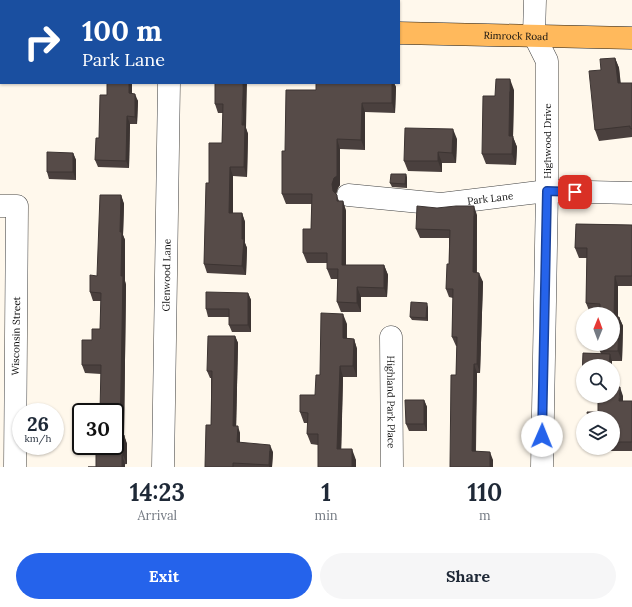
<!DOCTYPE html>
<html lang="en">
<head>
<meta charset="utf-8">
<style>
  body { margin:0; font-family:Lora,serif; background:#f6f6f7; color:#1f2937; height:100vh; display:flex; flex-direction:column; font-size:15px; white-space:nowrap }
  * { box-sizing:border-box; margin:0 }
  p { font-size:13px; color:#747a83 }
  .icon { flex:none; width:22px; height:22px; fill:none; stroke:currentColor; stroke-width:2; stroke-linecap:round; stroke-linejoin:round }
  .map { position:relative; height:467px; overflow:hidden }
  .details { display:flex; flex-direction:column; background:#fff; flex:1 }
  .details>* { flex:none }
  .hud { position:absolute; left:0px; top:0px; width:400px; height:84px; box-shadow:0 1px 3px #0004; background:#1a4fa0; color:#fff; overflow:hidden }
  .needle { width:26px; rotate:1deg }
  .fabs { position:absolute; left:576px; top:307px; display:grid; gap:8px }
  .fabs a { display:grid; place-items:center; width:44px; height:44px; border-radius:50%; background:#fff; box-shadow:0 1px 3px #0004; font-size:20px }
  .speed { position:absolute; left:12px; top:403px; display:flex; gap:8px; font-size:20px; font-weight:700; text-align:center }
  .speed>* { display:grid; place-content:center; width:52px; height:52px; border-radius:50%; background:#fff; box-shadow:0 1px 3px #0004; line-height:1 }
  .speed small { font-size:10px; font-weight:400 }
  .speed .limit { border:2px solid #111; border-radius:6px; background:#fff; color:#111 }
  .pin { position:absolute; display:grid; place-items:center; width:34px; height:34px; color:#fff; margin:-17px; border-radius:8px; box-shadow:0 2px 6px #0006 }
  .me { position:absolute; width:44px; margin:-22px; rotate:1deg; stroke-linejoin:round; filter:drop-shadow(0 0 3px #0008) }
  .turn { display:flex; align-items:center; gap:14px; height:84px; padding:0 16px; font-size:18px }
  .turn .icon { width:52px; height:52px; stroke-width:2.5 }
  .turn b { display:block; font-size:28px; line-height:34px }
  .eta { display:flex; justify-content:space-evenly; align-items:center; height:68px; text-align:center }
  .eta b { font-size:24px; font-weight:800; line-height:28px }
  .action { display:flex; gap:8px; margin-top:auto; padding:8px 16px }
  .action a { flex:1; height:46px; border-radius:24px; background:#2563eb; color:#fff; font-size:16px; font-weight:800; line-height:46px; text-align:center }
  .action a+a { background:#f6f6f7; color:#1f2937 }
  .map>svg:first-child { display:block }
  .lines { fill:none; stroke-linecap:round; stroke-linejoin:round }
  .minor-casing { stroke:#404040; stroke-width:23 }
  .major-casing { stroke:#1e1e1e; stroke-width:23 }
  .minor { stroke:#fff; stroke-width:22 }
  .major { stroke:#ffb95c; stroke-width:22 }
  .wall { fill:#4a403e }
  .shaded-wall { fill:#3c3432 }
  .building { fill:#564b48; stroke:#3c3432 }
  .route-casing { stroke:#184099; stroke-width:10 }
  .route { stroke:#2563eb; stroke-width:7 }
  .labels { text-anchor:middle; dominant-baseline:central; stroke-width:4; stroke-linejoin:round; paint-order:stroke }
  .street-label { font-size:10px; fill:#0d0d0d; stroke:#fff }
</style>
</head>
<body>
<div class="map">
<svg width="632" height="467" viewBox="0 0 632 467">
  <rect width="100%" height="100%" fill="#fff8ec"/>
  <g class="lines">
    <defs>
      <g id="minor">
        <polyline points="535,0 534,35 547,61 547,191 542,467"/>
        <polyline points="141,1 141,0"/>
        <polyline points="272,1 272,0"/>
        <path id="s1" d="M348,195L441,204L547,191L632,193"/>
        <polyline points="0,206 17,206 15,467"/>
        <path id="s2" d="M391,337L392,467"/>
        <path id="s3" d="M163,467L169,83"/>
      </g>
      <g id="major">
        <polyline points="0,27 1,27"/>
        <path id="s4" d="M399,33L632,38"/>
      </g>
    </defs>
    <use href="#minor" class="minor-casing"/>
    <use href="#major" class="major-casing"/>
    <use href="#minor" class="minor"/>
    <use href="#major" class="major"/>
  </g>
  <g class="wall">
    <polygon points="615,58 619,68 620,83 632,83 632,137 599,141 595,130 601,70"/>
    <polygon points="132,83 132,93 138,101 137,124 130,124 129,168 98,167 95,160 107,95"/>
    <polygon points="215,83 246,128 248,134 247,177 233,176 233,213 242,213 245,222 245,243 247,248 246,275 207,273 204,264 209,183 222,143 223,113 218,113 215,104"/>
    <polygon points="316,83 394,83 396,87 395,113 365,112 365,150 340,149 340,185 338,188 336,194 339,201 343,201 346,211 346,265 384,265 388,275 387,297 361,297 361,312 341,312 337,302 338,279 331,279 327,269 327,263 307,263 303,253 311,229 312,204 286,204 282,194 316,90"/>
    <polygon points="514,90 513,137 517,147 516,165 486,164 482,154 495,96"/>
    <polygon points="457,139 456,163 442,163 442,172 408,171 404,161"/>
    <polygon points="73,153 76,160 76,180 49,179 47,172"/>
    <polygon points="406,174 407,178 407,188 392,187 390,183"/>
    <polygon points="121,195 124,204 123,235 125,240 125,281 126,285 124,435 127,444 127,464 96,467 115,446 101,374 85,373 82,365 92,340 100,329 101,301 93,301 90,292 97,276"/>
    <polygon points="477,215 477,273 483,282 480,373 477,373 476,451 493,460 450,467 456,375 457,346 456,346 452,337 453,298 449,297 446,289 449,264 449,238 420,238 416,229"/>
    <polygon points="576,224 632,225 632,286 618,286 618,317 619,317 623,326 622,361 612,361 612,366 583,366 583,381 582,379 583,353 601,354 600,351 600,344 613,344 613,314 590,313 586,303 587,258 579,258 575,248"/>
    <polygon points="248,293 251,300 251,332 232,332 229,325 229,317 208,317 206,309"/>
    <polygon points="428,307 428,321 412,320 410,317"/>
    <polygon points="347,324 347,338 354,339 357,349 357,377 343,377 341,449 356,460 356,467 318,467 318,445 311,444 307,434 308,423 304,423 300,412 315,395"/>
    <polygon points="235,336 238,343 236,426 240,433 240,443 273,452 272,467 205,467 211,425 211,378 210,378 207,371"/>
    <polygon points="623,396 623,401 632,401 632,451 591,451 590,448 613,448 613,418 598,412"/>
    <polygon points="424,400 427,407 427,431 409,431 406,424"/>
  </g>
  <g class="shaded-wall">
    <polygon points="615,58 619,68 622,93 618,83"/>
    <polygon points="510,79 514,90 513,137 517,147 516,165 512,154 509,136"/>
    <polygon points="129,83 132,83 132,101 129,93"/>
    <polygon points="243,83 247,83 246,128 248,134 247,177 244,167 242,125"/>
    <polygon points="392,83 394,83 396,87 395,113 392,103"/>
    <polygon points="135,94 138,101 137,124 135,117"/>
    <polygon points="362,103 365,112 365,150 361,140"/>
    <polygon points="127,116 130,124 129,168 126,161"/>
    <polygon points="453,129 457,139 456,163 452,153"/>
    <polygon points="337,139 340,149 340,185 338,188 336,194 333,191 332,184"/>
    <polygon points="438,152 442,163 442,172 438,161"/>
    <polygon points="73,153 76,160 76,180 73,172"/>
    <polygon points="230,167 233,176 233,222 229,213"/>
    <polygon points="406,174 407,178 407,188 405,184"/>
    <polygon points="121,195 124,204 123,235 125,240 125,281 126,285 124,435 127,444 127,464 123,455 120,435 121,276 120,232"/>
    <polygon points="343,201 346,211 346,274 342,265"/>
    <polygon points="474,206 477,215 476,281 473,272"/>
    <polygon points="242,213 245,222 245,243 247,248 246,275 242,266"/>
    <polygon points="384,265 388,275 387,297 384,288"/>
    <polygon points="479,273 483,282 480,373 477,364"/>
    <polygon points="615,276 618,286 618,326 614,317"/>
    <polygon points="357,287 361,297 361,312 357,303"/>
    <polygon points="248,293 251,300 251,332 248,325"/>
    <polygon points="427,303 428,307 428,321 426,318"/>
    <polygon points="343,314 347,324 346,349 343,338"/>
    <polygon points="619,317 623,326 622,361 618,351"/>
    <polygon points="235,336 238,343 236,433 233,426"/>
    <polygon points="354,339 357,349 357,377 353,366"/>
    <polygon points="610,354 612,361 612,366 609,366"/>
    <polygon points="474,364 477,373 475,460 472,451"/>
    <polygon points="340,366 343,377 341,460 337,449"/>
    <polygon points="620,387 623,396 623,410 619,401"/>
    <polygon points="424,400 427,407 427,431 424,424"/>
    <polygon points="238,426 240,433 240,450 237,442"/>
    <polygon points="270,445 273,452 272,467 269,467 269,465"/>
    <polygon points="352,449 356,460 356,467 352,467"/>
    <polygon points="490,452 493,460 493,467 490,467"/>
    <polygon points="122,455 125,464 125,467 122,467"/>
  </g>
  <g class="building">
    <polygon points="615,58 618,83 632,83 632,129 630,128 630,126 595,130 589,71 601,70 600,59"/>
    <polygon points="496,79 510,79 509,136 513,136 512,154 482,154 483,96 495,96"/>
    <polygon points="107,83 129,83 129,93 135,94 135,117 127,116 126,161 95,160 96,138 99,138 100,95 107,95"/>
    <polygon points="215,83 243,83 242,125 245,125 244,167 230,167 229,213 242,213 242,239 244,239 242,266 204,264 206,183 209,183 209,143 222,143 223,104 215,104"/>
    <polygon points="316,83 392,83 392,103 362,103 361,140 337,139 337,176 334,178 332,184 333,191 337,195 337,201 343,201 342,265 384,265 384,288 357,287 357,303 337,302 338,269 327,269 327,253 303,253 303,229 311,229 312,194 282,194 282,151 285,151 286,90 316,90"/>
    <polygon points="405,128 453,129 452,153 438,152 438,161 404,161"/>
    <polygon points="47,152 73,153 73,172 47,172"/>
    <polygon points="391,174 406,174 405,184 390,183"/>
    <polygon points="100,195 121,195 120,232 122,232 121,276 123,276 120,435 124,435 123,455 122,455 122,467 88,467 96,467 96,446 115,446 115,412 100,412 101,365 82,365 82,340 92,340 92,329 100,329 101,293 90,292 90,275 97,276"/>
    <polygon points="417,206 437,208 456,206 474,206 473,272 479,273 477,364 474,364 472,451 490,452 490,467 450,467 451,375 456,375 457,337 452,337 453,289 446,289 447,264 449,264 450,230 416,229"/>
    <polygon points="576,224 632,225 632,276 615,276 614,317 619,317 618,351 600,351 600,344 613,344 613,314 600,314 600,304 586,303 587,248 575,248"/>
    <polygon points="206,292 248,293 248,325 229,325 229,309 206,309"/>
    <polygon points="411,302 427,303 426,318 410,317"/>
    <polygon points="321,313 343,314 343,338 354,339 353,366 340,366 337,449 352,449 352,467 318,467 318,434 307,434 308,413 300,412 300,395 315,395 316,375 320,375"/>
    <polygon points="208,336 235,336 233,426 238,426 237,442 270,445 269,465 233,463 233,467 205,467 206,425 211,425 212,371 207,371"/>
    <polygon points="583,353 610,354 609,366 583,366 583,379 582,379"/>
    <polygon points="613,387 620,387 619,401 632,401 632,442 613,442 613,418 588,418 587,412 598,412 598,396 613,396"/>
    <polygon points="405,400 424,400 424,424 406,424"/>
  </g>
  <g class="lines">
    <defs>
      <polyline id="route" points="542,436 547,191 575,192"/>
    </defs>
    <use href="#route" class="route-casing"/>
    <use href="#route" class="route"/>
  </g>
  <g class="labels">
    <g class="street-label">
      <text stroke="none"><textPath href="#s4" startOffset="117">Rimrock Road</textPath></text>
      <text transform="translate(547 141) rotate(-90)">Highwood Drive</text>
      <text stroke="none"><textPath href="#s1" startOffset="143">Park Lane</textPath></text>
      <text stroke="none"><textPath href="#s3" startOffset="192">Glenwood Lane</textPath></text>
      <text transform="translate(16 336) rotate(-89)">Wisconsin Street</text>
      <text stroke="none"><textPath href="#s2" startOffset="65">Highland Park Place</textPath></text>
    </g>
  </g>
</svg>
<div class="fabs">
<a><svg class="needle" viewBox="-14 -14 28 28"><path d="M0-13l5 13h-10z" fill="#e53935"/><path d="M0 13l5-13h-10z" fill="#747a83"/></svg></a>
<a><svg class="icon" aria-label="search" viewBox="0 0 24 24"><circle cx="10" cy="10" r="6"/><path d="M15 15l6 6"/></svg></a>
<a><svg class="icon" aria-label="layers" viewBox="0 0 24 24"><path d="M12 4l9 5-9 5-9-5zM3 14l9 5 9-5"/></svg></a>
</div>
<div class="speed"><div>26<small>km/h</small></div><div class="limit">30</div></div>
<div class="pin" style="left:575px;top:192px;background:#d93025"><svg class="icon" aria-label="arrive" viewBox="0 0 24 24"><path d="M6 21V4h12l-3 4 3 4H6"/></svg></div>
<svg class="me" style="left:542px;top:436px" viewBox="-20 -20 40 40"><circle r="19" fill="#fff"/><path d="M0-13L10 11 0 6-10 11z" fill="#2563eb"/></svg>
<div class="hud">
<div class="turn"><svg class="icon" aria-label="right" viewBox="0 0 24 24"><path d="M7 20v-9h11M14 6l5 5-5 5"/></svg><div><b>100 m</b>Park Lane</div></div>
</div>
</div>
<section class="details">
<div class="eta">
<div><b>14:23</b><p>Arrival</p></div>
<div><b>1</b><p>min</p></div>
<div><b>110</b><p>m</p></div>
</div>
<div class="action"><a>Exit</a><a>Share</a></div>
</section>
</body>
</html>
